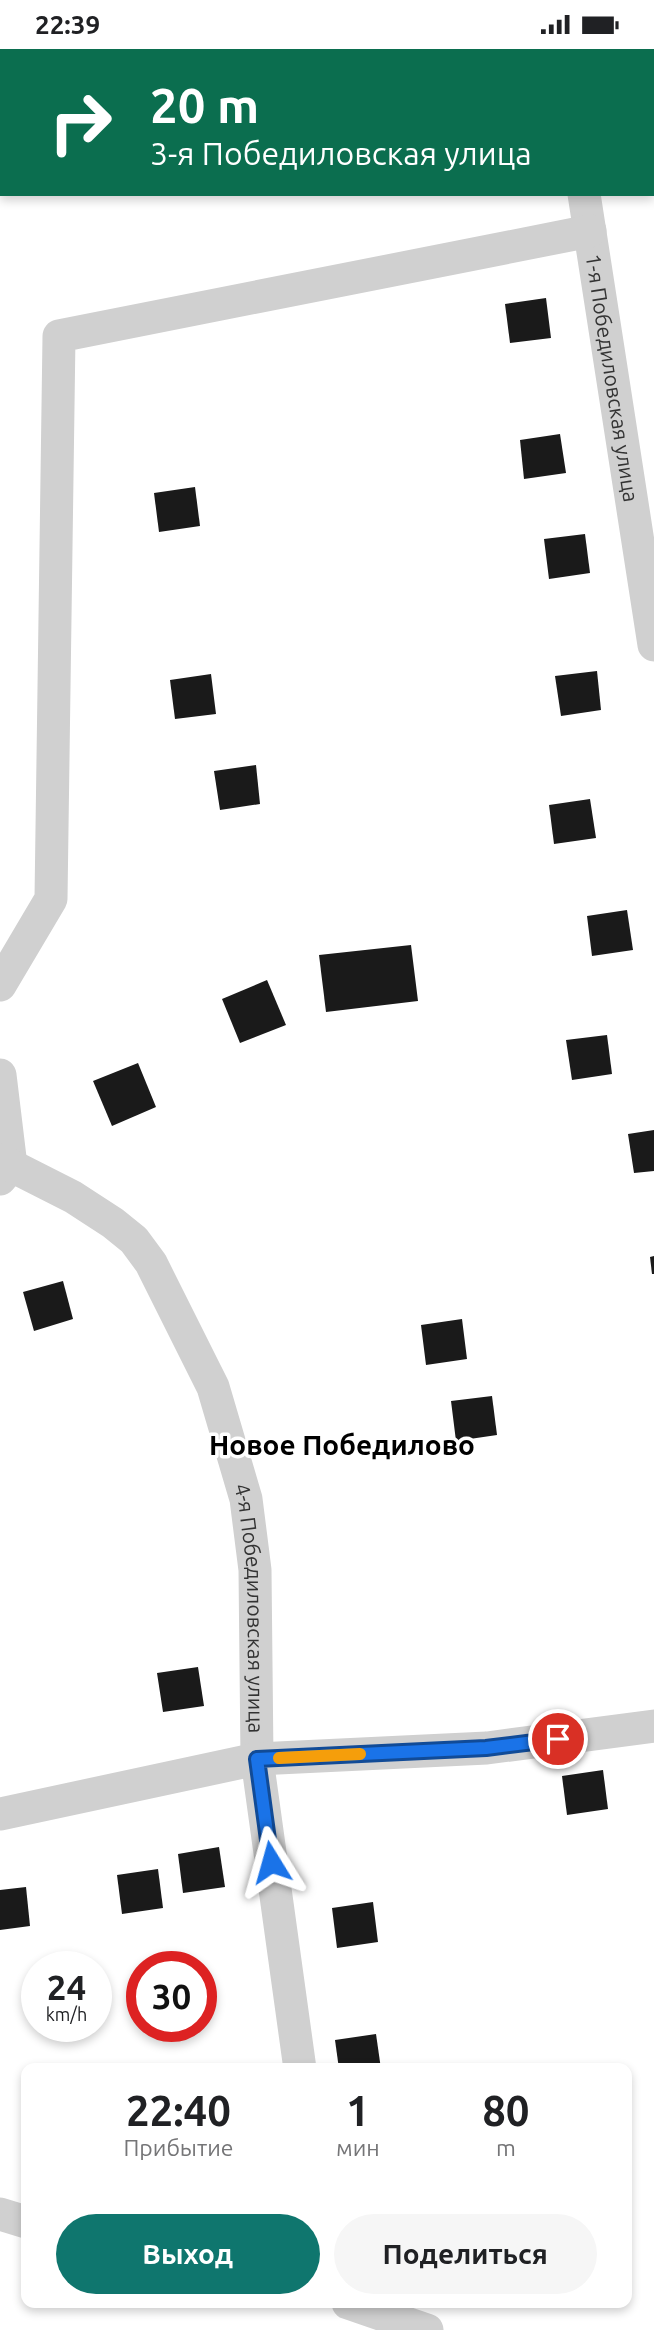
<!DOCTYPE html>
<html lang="ru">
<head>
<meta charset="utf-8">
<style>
  body { margin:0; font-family:Ubuntu,sans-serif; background:#f6f6f6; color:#202124; height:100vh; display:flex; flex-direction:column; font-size:26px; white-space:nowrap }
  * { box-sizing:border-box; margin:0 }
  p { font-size:23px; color:#757577 }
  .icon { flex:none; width:38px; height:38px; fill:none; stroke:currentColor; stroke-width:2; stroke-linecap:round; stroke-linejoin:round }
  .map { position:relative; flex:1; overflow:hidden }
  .sheet { position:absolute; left:21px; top:2014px; width:611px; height:245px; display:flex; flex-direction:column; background:#fff; border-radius:14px; box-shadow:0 4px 10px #0003 }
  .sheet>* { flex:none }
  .hud { position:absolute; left:0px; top:0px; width:654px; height:147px; box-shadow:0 4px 10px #0003; background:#0b6e4f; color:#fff; overflow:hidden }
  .speed { position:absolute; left:21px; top:1902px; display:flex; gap:14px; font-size:35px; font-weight:700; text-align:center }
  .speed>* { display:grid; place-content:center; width:91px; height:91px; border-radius:50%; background:#fff; box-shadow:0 4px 10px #0003; line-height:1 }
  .speed small { font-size:18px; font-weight:400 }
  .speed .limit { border:10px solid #d22; background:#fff; color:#111 }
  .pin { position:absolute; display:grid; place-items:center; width:60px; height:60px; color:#fff; margin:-30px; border:4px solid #fff; border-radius:50%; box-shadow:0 2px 7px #0007 }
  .me { position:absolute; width:77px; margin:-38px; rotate:352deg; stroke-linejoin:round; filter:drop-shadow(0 0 5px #0008) }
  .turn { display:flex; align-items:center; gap:24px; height:147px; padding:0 35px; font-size:32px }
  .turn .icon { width:91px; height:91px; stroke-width:2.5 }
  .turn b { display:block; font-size:49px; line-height:60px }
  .eta { display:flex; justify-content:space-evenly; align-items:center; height:119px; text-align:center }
  .eta b { font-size:42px; font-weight:700; line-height:49px }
  .cta { display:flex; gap:14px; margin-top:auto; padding:14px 35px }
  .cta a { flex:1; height:80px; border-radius:42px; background:#0f766e; color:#fff; font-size:28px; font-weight:700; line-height:80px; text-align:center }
  .cta a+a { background:#f6f6f6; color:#202124 }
  .status { display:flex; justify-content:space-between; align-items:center; height:49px; padding:0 35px; background:#fff; direction:ltr }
  .status svg { height:19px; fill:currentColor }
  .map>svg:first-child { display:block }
  .building { fill:#1a1a1a }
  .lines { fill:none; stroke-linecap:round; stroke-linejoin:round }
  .minor { stroke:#d0d0d0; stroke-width:33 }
  .route-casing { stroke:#114b97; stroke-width:18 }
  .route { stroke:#1a73e8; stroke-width:12 }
  .slow { stroke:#f59e0b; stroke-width:12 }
  .labels { text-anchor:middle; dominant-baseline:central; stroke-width:7; stroke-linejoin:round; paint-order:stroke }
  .street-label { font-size:21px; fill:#333; stroke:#fff }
  .district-label { font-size:28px; font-weight:bold; fill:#000; stroke:#fff }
</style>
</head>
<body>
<div class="status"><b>22:39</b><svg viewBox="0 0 49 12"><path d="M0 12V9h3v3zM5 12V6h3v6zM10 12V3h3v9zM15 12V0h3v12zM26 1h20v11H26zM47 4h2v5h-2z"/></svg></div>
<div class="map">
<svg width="654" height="2281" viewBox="0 0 654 2281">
  <rect width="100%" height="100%" fill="#fff"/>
  <g class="building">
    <polygon points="546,249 551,289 510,294 505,255"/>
    <polygon points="560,385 566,424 524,430 520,391"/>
    <polygon points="195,438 200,477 159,483 154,444"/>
    <polygon points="585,485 590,524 549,530 544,490"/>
    <polygon points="597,622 601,661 561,667 555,627"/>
    <polygon points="211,625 216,665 175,670 170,631"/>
    <polygon points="256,716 260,755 220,761 214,722"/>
    <polygon points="590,750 596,789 554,795 549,756"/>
    <polygon points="627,861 633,901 592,907 587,867"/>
    <polygon points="411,896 418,952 326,963 319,906"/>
    <polygon points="267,931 286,976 240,994 222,950"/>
    <polygon points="607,986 612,1025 572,1031 566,991"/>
    <polygon points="138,1014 156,1058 112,1077 93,1032"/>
    <polygon points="654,1081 654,1122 634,1124 628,1085"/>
    <polygon points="654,1207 654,1225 652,1225 650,1208"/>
    <polygon points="63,1232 73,1270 34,1282 23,1243"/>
    <polygon points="462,1270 467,1310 426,1316 421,1276"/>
    <polygon points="492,1347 497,1386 456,1392 451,1352"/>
    <polygon points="198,1618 204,1657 163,1663 157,1624"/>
    <polygon points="603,1721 608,1760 567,1766 562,1727"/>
    <polygon points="219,1798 225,1838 183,1844 178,1805"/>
    <polygon points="158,1820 163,1859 122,1865 117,1826"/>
    <polygon points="26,1838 30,1877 0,1881 0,1841"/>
    <polygon points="373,1853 378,1893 337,1899 332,1859"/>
    <polygon points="376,1985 381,2020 339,2020 335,1991"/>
  </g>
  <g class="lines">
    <g class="minor">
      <polyline points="560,0 560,2"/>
      <path id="s1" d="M584,145L654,596"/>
      <polyline points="0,936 51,850 59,287 590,182"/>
      <polyline points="0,1026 11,1117 0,1130"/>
      <path id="s2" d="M0,1111L73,1148L113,1174L134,1191L151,1214L213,1338L246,1450L255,1521L257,1710L300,2020"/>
      <polyline points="0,1765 257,1710 487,1699 654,1677"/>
      <polyline points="0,2165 26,2173"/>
      <polyline points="348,2254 427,2281"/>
    </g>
  </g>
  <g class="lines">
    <defs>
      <polyline id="route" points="271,1813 257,1710 486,1699 558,1690"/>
    </defs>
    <use href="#route" class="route-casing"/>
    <use href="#route" class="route"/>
    <polyline class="slow" points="279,1709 360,1705"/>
  </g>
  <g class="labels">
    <g class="street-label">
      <text stroke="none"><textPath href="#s1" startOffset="186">1-я Победиловская улица</textPath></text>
      <text stroke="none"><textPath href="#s2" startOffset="550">4-я Победиловская улица</textPath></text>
    </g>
    <g class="district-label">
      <text x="342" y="1395">Новое Победилово</text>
    </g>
  </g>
</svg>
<div class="speed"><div>24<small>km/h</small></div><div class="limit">30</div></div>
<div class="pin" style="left:558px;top:1690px;background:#d93025"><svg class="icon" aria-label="arrive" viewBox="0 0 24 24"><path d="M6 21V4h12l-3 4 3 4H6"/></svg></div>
<svg class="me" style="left:271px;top:1813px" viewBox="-20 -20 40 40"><path d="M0-17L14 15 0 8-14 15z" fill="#1a73e8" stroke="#fff" stroke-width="4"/></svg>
<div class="hud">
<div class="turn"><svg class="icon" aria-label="right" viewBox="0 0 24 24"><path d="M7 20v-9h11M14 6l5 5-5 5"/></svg><div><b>20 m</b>3-я Победиловская улица</div></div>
</div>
<section class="sheet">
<div class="eta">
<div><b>22:40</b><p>Прибытие</p></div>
<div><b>1</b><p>мин</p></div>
<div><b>80</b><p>m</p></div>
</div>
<div class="cta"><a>Выход</a><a>Поделиться</a></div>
</section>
</div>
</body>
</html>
